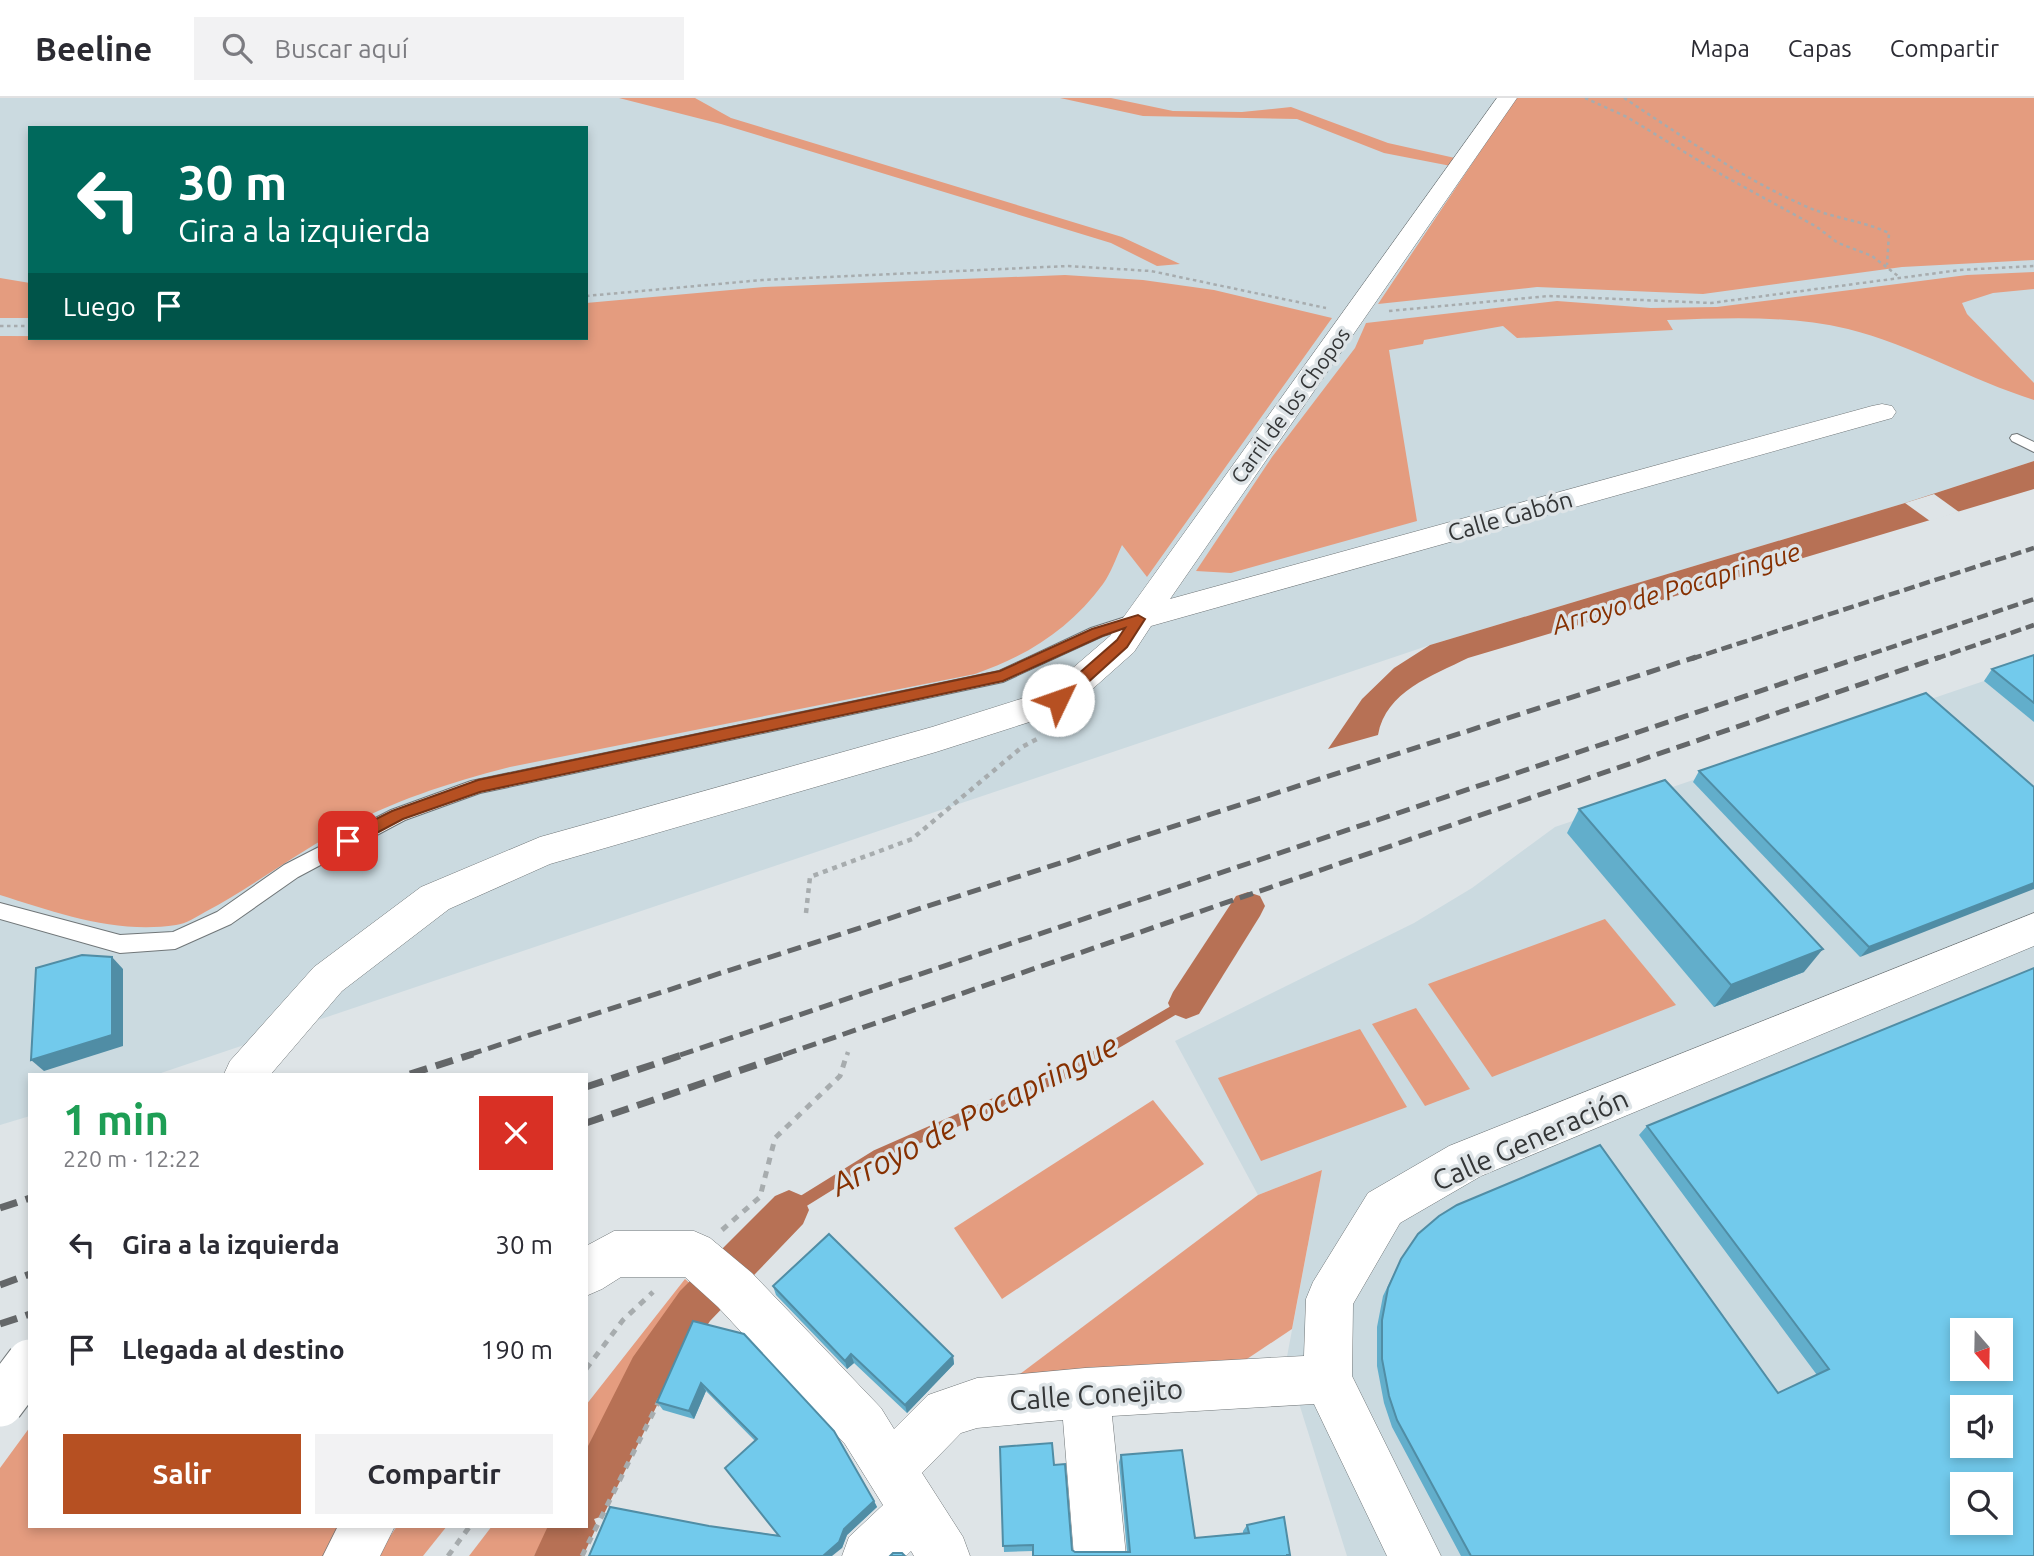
<!DOCTYPE html>
<html lang="es">
<head>
<meta charset="utf-8">
<style>
  body { margin:0; font-family:Ubuntu,sans-serif; background:#f2f2f3; color:#2b2b33; height:100vh; display:flex; flex-direction:column; font-size:26px; white-space:nowrap }
  * { box-sizing:border-box; margin:0 }
  p { font-size:23px; color:#7c7c81 }
  .icon { flex:none; width:38px; height:38px; fill:none; stroke:currentColor; stroke-width:2; stroke-linecap:round; stroke-linejoin:round }
  .map { position:relative; flex:1; overflow:hidden }
  .panel { position:absolute; left:28px; top:975px; width:560px; height:455px; display:flex; flex-direction:column; background:#fff; border-radius:0px; box-shadow:0 4px 10px #0003 }
  .panel>* { flex:none }
  .hud { position:absolute; left:28px; top:28px; width:560px; height:214px; border-radius:0px; box-shadow:0 4px 10px #0003; background:#00695c; color:#fff; overflow:hidden }
  .needle { width:46px; rotate:160deg }
  .tools { position:absolute; left:1950px; top:1220px; display:grid; gap:14px }
  .tools a { display:grid; place-items:center; width:63px; height:63px; border-radius:0px; background:#fff; box-shadow:0 4px 10px #0003; font-size:35px }
  .pin { position:absolute; display:grid; place-items:center; width:60px; height:60px; color:#fff; margin:-30px; border-radius:14px; box-shadow:0 4px 10px #0006 }
  .me { position:absolute; width:77px; margin:-38px; rotate:48deg; stroke-linejoin:round; filter:drop-shadow(0 0 5px #0008) }
  .turn { display:flex; align-items:center; gap:24px; height:147px; padding:0 35px; font-size:32px }
  .turn .icon { width:91px; height:91px; stroke-width:2.5 }
  .turn b { display:block; font-size:49px; line-height:60px }
  .then { display:flex; align-items:center; height:66px; padding:0 35px; background:#0003; gap:14px; font-size:26px }
  .round { display:grid; place-items:center; flex:none; width:74px; height:74px; border-radius:0px; background:#f2f2f3 }
  .headline { display:flex; align-items:center; justify-content:space-between; height:119px; padding:0 35px }
  h1 { font-size:42px; font-weight:700; line-height:52px; color:#1e9e55 }
  .cta { display:flex; gap:14px; margin-top:auto; padding:14px 35px }
  .cta a { flex:1; height:80px; border-radius:0px; background:#b65022; color:#fff; font-size:28px; font-weight:700; line-height:80px; text-align:center }
  .cta a+a { background:#f2f2f3; color:#2b2b33 }
  ul { padding:0; list-style:none }
  li { display:flex; align-items:center; gap:21px; height:105px; padding:0 35px }
  li div { flex:1 }
  li b { display:block; font-size:26px }
  li em { font-style:normal }
  header { display:flex; align-items:center; gap:42px; box-sizing:border-box; height:98px; padding:0 35px; background:#fff; border-bottom:2px solid #e1e1e2 }
  header strong { font-size:33px }
  nav { display:flex; gap:38px; margin-inline-start:auto; font-size:24px }
  .search { width:490px; height:63px; background:#f2f2f3; display:flex; align-items:center; gap:18px; box-sizing:border-box; padding:0 24px; border-radius:0px; color:#7c7c81; font-size:26px }
  .map>svg:first-child { display:block }
  .built { fill:#cbdae0; fill-rule:evenodd }
  .green { fill:#e49c7f }
  .water { fill:#b77155 }
  .pier { fill:#dee4e7 }
  .lines { fill:none; stroke-linecap:round; stroke-linejoin:round }
  .stream-far1 { stroke:#b77155; stroke-width:10 }
  .stream { stroke:#b77155; stroke-width:12 }
  .canal { fill:#b77155; fill-rule:evenodd }
  .lane-casing { stroke:#707678; stroke-width:2 }
  .street-casing { stroke:#707678; stroke-width:1 }
  .path-far2 { stroke:#a7acae; stroke-width:2.5; stroke-dasharray:3.5 3.5; stroke-linecap:butt }
  .path-far1 { stroke:#a7acae; stroke-width:4.5; stroke-dasharray:5 5; stroke-linecap:butt }
  .path { stroke:#a7acae; stroke-width:5; stroke-dasharray:7 7; stroke-linecap:butt }
  .lane { fill:#fff; fill-rule:evenodd }
  .street { fill:#fff; fill-rule:evenodd }
  .rail-far2 { stroke:#646769; stroke-width:4.5; stroke-dasharray:11 5; stroke-linecap:butt }
  .rail-far1 { stroke:#646769; stroke-width:5; stroke-dasharray:14 7; stroke-linecap:butt }
  .rail { stroke:#646769; stroke-width:7; stroke-dasharray:18 9; stroke-linecap:butt }
  .street-bridge-casing { stroke:#707678; stroke-width:49; stroke-linecap:butt }
  .street-bridge { stroke:#fff; stroke-width:47 }
  .wall { fill:#62aecb }
  .shaded-wall { fill:#508da5 }
  .building { fill:#72caec; stroke:#508da5; stroke-width:2; fill-rule:evenodd }
  .route { fill:#b65022; stroke:#763416; stroke-width:2 }
  .labels { text-anchor:middle; dominant-baseline:central; stroke-width:7; stroke-linejoin:round; paint-order:stroke }
  .far-street-label { font-size:21px; fill:#343637; stroke:#dee4e7 }
  .street-label { font-size:24px; fill:#343637; stroke:#dee4e7 }
  .water-label { font-size:26px; font-style:italic; fill:#863001; stroke:#dee4e7 }
  .near-street-label { font-size:28px; fill:#343637; stroke:#dee4e7 }
  .near-water-label { font-size:32px; font-style:italic; fill:#863001; stroke:#dee4e7 }
</style>
</head>
<body>
<header>
<strong>Beeline</strong>
<div class="search"><svg class="icon" aria-label="search" viewBox="0 0 24 24"><circle cx="10" cy="10" r="6"/><path d="M15 15l6 6"/></svg>Buscar aquí</div>
<nav><a>Mapa</a><a>Capas</a><a>Compartir</a></nav>
</header>
<div class="map">
<svg width="2034" height="1458" viewBox="0 0 2034 1458">
  <rect width="100%" height="100%" fill="#dee4e7"/>
  <g class="built">
    <path d="M0,0H2034V363L1905,405L1430,547L158,976H30V1018L0,1027ZM30,30H586V240H30Z"/>
    <path d="M2034,566V1458H1347L1286,1264L1322,1072L1258,1097L1175,943L1414,825L1472,790L1555,729ZM1962,1232H2000V1270H1962ZM1962,1309H2000V1348H1962ZM1962,1386H2000V1424H1962Z"/>
  </g>
  <g class="green">
    <polygon points="619,0 695,0 731,20 1122,139 1180,166 1157,168 1111,145 721,26"/>
    <polygon points="1060,0 1111,0 1173,13 1242,14 1291,9 1388,45 1455,60 1451,68 1384,55 1297,21 1143,18"/>
    <polygon points="1516,0 2034,0 2034,162 1902,169 1703,196 1537,189 1378,206"/>
    <path d="M2034,174V191L1993,195L1962,205L1967,216L2034,285V302C1971,282 1912,247 1848,231C1789,217 1727,220 1667,222L1673,232L1517,240L1503,228L1424,242L1423,246L1389,252L1417,423L1231,475L1196,473L1272,359L1355,250L1366,225L1557,203L1651,210L1717,209L1967,177Z"/>
    <path d="M1065,177L1143,182L1214,192L1332,220L1147,479L1122,447C1116,460 1111,475 1103,486C1070,531 1027,558 975,576L510,669C448,685 392,703 336,734C291,759 250,790 205,814C196,819 186,826 176,827C115,836 57,815 0,797V238L586,240V205L764,189Z"/>
    <polygon points="0,180 30,185 30,220 0,220"/>
    <polygon points="1605,821 1676,907 1492,979 1428,886"/>
    <polygon points="1416,910 1470,991 1425,1008 1372,926"/>
    <polygon points="1360,931 1407,1009 1261,1063 1218,980"/>
    <polygon points="1153,1002 1204,1066 1002,1201 954,1130"/>
    <polygon points="1322,1072 1292,1231 1238,1267 1016,1279 1258,1097"/>
    <polygon points="685,1181 695,1190 628,1281 586,1360 586,1307"/>
    <polygon points="30,1329 30,1428 347,1428 326,1458 0,1458 0,1370"/>
    <polygon points="397,1428 447,1428 423,1458 377,1458"/>
    <polygon points="492,1428 550,1428 534,1458 469,1458"/>
  </g>
  <path class="water" d="M2034,363V391L1468,560C1432,578 1386,593 1378,637L1328,651L1362,601L1394,570L1430,547L1905,405Z"/>
  <polygon class="pier" points="1934,396 1959,414 1930,423 1905,405"/>
  <g class="lines">
    <polyline class="stream-far1" points="1097,957 1186,905"/>
    <polyline class="stream" points="789,1112 876,1058 1074,971 1100,956"/>
    <g class="canal">
      <polygon points="1248,794 1260,798 1265,808 1260,818 1199,916 1186,921 1173,916 1168,905 1173,894 1236,798"/>
      <polygon points="789,1092 803,1098 809,1112 803,1126 710,1223 665,1291 603,1418 594,1421 597,1428 583,1458 534,1458 548,1428 586,1428 586,1352 633,1259 680,1193 775,1098"/>
    </g>
    <defs>
      <g id="lane">
        <polygon points="2017,336 2034,344 2034,354 2012,343 2010,340 2012,337"/>
        <polygon points="1138,515 1144,517 1146,521 1144,525 1103,538 1003,584 480,695 405,722 298,779 231,826 175,851 120,855 0,821 0,805 120,837 173,834 217,814 284,767 391,712 471,683 999,573 1091,530"/>
      </g>
      <g id="street">
        <polygon points="1497,0 1517,0 1170,501 1872,308 1882,306 1892,308 1896,314 1892,320 1151,528 1134,554 1070,611 936,654 550,766 449,811 342,893 271,976 224,976 230,963 314,869 421,789 540,739 932,629 1046,593 1110,538"/>
        <polygon points="2034,815 2034,848 1481,1078 1400,1125 1353,1206 1352,1278 1441,1458 1387,1458 1314,1306 1112,1318 1126,1458 1074,1458 1063,1322 977,1330 961,1335 922,1375 963,1439 970,1458 914,1458 911,1453 906,1458 842,1458 849,1439 883,1407 845,1346 718,1209 685,1179 621,1179 602,1191 586,1198 586,1148 614,1133 694,1133 710,1140 752,1175 881,1310 894,1331 928,1297 977,1280 1085,1270 1304,1258 1306,1201 1313,1184 1368,1095 1449,1048"/>
        <polygon points="338,1428 395,1428 380,1458 323,1458"/>
      </g>
    </defs>
    <use href="#lane" class="lane-casing"/>
    <use href="#street" class="street-casing"/>
    <g class="path-far2">
      <polyline points="1585,0 1627,19 1724,78 1817,129 1838,145 1872,158 1898,178"/>
      <path d="M1624,0C1682,38 1740,79 1803,107C1830,120 1861,122 1889,135L1887,167"/>
      <polyline points="586,198 762,182 1068,168 1151,173 1326,210"/>
      <polyline points="1389,213 1549,198 1711,205 1960,172 2034,168"/>
      <polyline points="0,228 30,228"/>
    </g>
    <g class="path-far1">
      <polyline points="806,815 810,779 912,741 1022,649 1039,640"/>
      <polyline points="847,957 848,954"/>
    </g>
    <g class="path">
      <polyline points="722,1132 760,1099 775,1040 840,978 847,956"/>
      <polyline points="586,1271 623,1222 653,1194"/>
      <polyline points="448,1458 470,1428"/>
      <polyline points="582,1458 660,1301"/>
    </g>
    <use href="#lane" class="lane"/>
    <use href="#street" class="street"/>
    <g class="rail-far2">
      <polyline points="1691,561 2034,450"/>
      <polyline points="1856,561 2034,501"/>
      <polyline points="1935,561 2034,527"/>
    </g>
    <g class="rail-far1">
      <polyline points="468,957 1696,559"/>
      <polyline points="680,957 1861,559"/>
      <polyline points="783,957 1940,559"/>
    </g>
    <g class="rail">
      <polyline points="410,976 473,956"/>
      <polyline points="586,989 685,956"/>
      <polyline points="586,1025 788,956"/>
      <polyline points="0,1110 30,1100"/>
      <polyline points="0,1187 30,1176"/>
      <polyline points="0,1226 30,1216"/>
    </g>
    <defs>
      <polyline id="street-bridge" points="0,1305 30,1265"/>
    </defs>
    <use href="#street-bridge" class="street-bridge-casing"/>
    <use href="#street-bridge" class="street-bridge"/>
  </g>
  <g class="wall">
    <polygon points="2034,557 2034,624 1984,583 1992,571"/>
    <polygon points="1699,673 2034,689 1860,859 1693,684"/>
    <polygon points="1579,711 1804,874 1714,909 1567,735"/>
    <polygon points="1647,1028 2034,1458 1461,1458 1392,1329 1384,1305 1377,1268 1377,1229 1383,1198 1401,1161 1778,1295 1817,1277 1639,1037"/>
    <polygon points="773,1188 953,1258 954,1266 907,1315 854,1265 847,1271 776,1197"/>
    <polygon points="693,1223 874,1403 877,1409 847,1437 842,1450 709,1428 778,1437 725,1370 755,1343 706,1293 694,1321 663,1312 657,1304"/>
    <polygon points="1000,1349 1054,1367 1072,1452 1075,1454 1127,1454 1119,1364 1121,1357 1195,1440 1243,1435 1243,1433 1247,1427 1290,1457 1289,1458 1033,1458 1033,1453 1004,1454"/>
  </g>
  <g class="shaded-wall">
    <polygon points="2034,785 2034,791 1860,859 1869,849"/>
    <polygon points="1823,851 1804,874 1714,909 1731,887"/>
    <polygon points="112,859 123,871 123,948 44,973 31,962"/>
    <polygon points="851,1256 854,1265 847,1271 845,1263"/>
    <polygon points="953,1258 954,1266 907,1315 905,1307"/>
    <polygon points="701,1285 706,1293 694,1321 689,1313"/>
    <polygon points="874,1403 877,1409 847,1437 842,1450 832,1458 823,1458 844,1431"/>
  </g>
  <g class="building">
    <polygon points="2034,557 2034,605 1992,571"/>
    <polygon points="1926,595 2034,689 2034,785 1869,849 1699,673"/>
    <polygon points="1665,682 1823,851 1731,887 1579,711"/>
    <polygon points="82,857 112,859 112,937 31,962 36,870"/>
    <path d="M2034,870V1458H1471L1397,1322L1389,1298L1382,1261V1222L1388,1190L1401,1161L1418,1136L1439,1118L1457,1107L1600,1047L1778,1295L1829,1271L1647,1028ZM1962,1232H2000V1270H1962ZM1962,1309H2000V1348H1962ZM1962,1386H2000V1424H1962Z"/>
    <polygon points="829,1136 953,1258 905,1307 851,1256 845,1263 773,1188"/>
    <polygon points="693,1223 744,1236 834,1333 874,1403 844,1431 839,1444 823,1458 589,1458 610,1409 709,1428 779,1438 725,1370 757,1341 701,1285 689,1313 657,1304"/>
    <polygon points="1052,1345 1054,1367 1065,1366 1072,1452 1075,1454 1130,1454 1121,1357 1182,1352 1195,1440 1249,1435 1247,1427 1284,1419 1290,1457 1287,1457 1287,1458 1033,1458 1033,1447 1003,1448 1000,1349"/>
    <polygon points="893,1455 902,1455 905,1458 890,1458"/>
  </g>
  <polygon class="route" points="1138,517 1145,521 1127,549 1064,606 1053,606 1051,602 1053,598 1117,542 1125,530 1102,538 1003,583 480,694 403,721 354,747 348,749 340,743 342,738 392,713 478,682 1000,573 1092,531"/>
  <g class="labels">
    <g class="far-street-label">
      <text transform="translate(1290 307) rotate(-54)">Carril de los Chopos</text>
    </g>
    <g class="street-label">
      <text transform="translate(1510 418) rotate(-16)">Calle Gabón</text>
    </g>
    <g class="water-label">
      <text transform="translate(1676 490) rotate(-17)">Arroyo de Pocapringue</text>
    </g>
    <g class="near-street-label">
      <text transform="translate(1530 1041) rotate(-24)">Calle Generación</text>
      <text transform="translate(1096 1296) rotate(-4)">Calle Conejito</text>
    </g>
    <g class="near-water-label">
      <text transform="translate(974 1016) rotate(-27)">Arroyo de Pocapringue</text>
    </g>
  </g>
</svg>
<div class="tools">
<a><svg class="needle" viewBox="-14 -14 28 28"><path d="M0-13l5 13h-10z" fill="#e53935"/><path d="M0 13l5-13h-10z" fill="#7c7c81"/></svg></a>
<a><svg class="icon" aria-label="sound" viewBox="0 0 24 24"><path d="M4 9h4l5-4v14l-5-4H4zM17 9q2 3 0 6"/></svg></a>
<a><svg class="icon" aria-label="search" viewBox="0 0 24 24"><circle cx="10" cy="10" r="6"/><path d="M15 15l6 6"/></svg></a>
</div>
<div class="pin" style="left:348px;top:743px;background:#d93025"><svg class="icon" aria-label="arrive" viewBox="0 0 24 24"><path d="M6 21V4h12l-3 4 3 4H6"/></svg></div>
<svg class="me" style="left:1058px;top:602px" viewBox="-20 -20 40 40"><circle r="19" fill="#fff"/><path d="M0-13L10 11 0 6-10 11z" fill="#b65022"/></svg>
<div class="hud">
<div class="turn"><svg class="icon" aria-label="left" viewBox="0 0 24 24"><path d="M17 20v-9H6M10 6l-5 5 5 5"/></svg><div><b>30 m</b>Gira a la izquierda</div></div>
<div class="then">Luego<svg class="icon" aria-label="arrive" viewBox="0 0 24 24"><path d="M6 21V4h12l-3 4 3 4H6"/></svg></div>
</div>
<section class="panel">
<div class="headline"><div><h1>1 min</h1><p>220 m · 12:22</p></div><a class="round" style="background:#d93025;color:#fff"><svg class="icon" aria-label="close" viewBox="0 0 24 24"><path d="M6 6l12 12M18 6L6 18"/></svg></a></div>
<ul>
<li><svg class="icon" aria-label="left" viewBox="0 0 24 24"><path d="M17 20v-9H6M10 6l-5 5 5 5"/></svg><div><b>Gira a la izquierda</b></div><em>30 m</em></li>
<li><svg class="icon" aria-label="arrive" viewBox="0 0 24 24"><path d="M6 21V4h12l-3 4 3 4H6"/></svg><div><b>Llegada al destino</b></div><em>190 m</em></li>
</ul>
<div class="cta"><a>Salir</a><a>Compartir</a></div>
</section>
</div>
</body>
</html>
